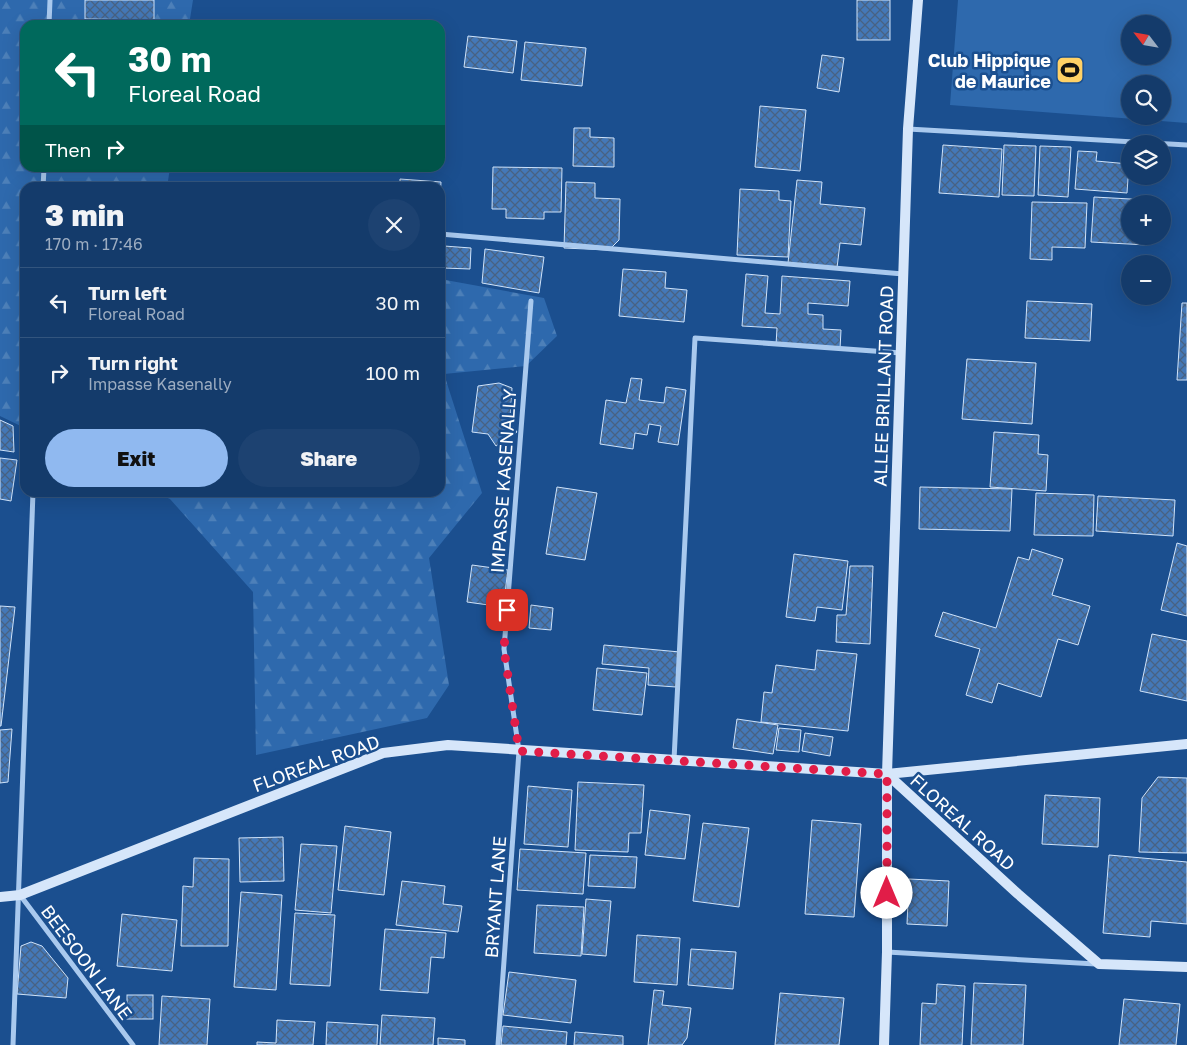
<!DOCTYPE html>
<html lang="en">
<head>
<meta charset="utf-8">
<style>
  body { margin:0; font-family:"Golos Text",sans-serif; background:#1d4271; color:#f1f3f6; height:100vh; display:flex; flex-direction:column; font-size:19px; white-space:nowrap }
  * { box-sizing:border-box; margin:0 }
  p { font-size:16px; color:#9dadc1 }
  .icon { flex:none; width:28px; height:28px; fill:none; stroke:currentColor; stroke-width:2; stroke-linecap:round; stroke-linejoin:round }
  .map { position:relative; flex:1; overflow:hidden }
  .drawer { position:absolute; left:20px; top:182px; width:425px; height:315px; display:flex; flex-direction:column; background:#143b6b; border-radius:15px; box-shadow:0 5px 20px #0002,0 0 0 1px #33557e }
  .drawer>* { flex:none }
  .hud { position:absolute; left:20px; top:20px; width:425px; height:152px; border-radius:15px; box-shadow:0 5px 20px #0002,0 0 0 1px #33557e; background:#00695c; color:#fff; overflow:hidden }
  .needle { width:32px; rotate:301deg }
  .tools { position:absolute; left:1121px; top:15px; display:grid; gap:10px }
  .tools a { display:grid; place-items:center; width:50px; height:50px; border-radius:50%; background:#143b6b; box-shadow:0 5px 20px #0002,0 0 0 1px #33557e; font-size:25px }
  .pin { position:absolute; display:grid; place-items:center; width:42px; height:42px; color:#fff; margin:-21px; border-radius:10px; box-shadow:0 2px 8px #0006 }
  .me { position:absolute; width:55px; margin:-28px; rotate:0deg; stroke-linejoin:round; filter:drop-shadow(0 0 4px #0008) }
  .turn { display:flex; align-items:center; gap:18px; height:105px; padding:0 25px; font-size:22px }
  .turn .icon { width:65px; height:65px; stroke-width:2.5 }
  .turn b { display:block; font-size:35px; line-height:42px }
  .then { display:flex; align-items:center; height:48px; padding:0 25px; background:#0003; gap:10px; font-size:19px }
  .round { display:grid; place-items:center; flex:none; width:52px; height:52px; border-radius:26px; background:#1d4271 }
  .headline { display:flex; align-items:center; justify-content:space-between; height:85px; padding:0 25px }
  h1 { font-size:30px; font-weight:800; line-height:38px }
  .action { display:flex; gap:10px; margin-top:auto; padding:10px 25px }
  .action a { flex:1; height:58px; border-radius:30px; background:#90b9f0; color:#111; font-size:20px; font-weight:800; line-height:58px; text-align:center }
  .action a+a { background:#1d4271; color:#f1f3f6 }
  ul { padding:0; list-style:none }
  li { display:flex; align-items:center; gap:15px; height:70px; padding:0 25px; border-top:1px solid #33557e }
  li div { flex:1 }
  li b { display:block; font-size:19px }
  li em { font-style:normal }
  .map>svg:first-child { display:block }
  .forest { fill:url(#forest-firs) }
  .garden { fill:#2e69ad; fill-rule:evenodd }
  .building { fill:url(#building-cross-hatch); stroke:#cfe3fa }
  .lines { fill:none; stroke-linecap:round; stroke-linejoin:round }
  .street { stroke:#a9c9ee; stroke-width:5 }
  .secondary { stroke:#d6e6fa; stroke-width:10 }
  .route { stroke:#e11d48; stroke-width:9; stroke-dasharray:0 16.2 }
  .labels { text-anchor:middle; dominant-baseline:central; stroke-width:5; stroke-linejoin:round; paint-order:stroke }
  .poi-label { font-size:18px; font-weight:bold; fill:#fff; stroke:#1b4f8f; text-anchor:end }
  .street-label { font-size:18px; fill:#fff; stroke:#1b4f8f }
</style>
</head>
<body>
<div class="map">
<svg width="1187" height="1045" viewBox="0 0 1187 1045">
  <defs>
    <pattern id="forest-firs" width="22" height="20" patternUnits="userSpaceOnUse" patternTransform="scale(1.25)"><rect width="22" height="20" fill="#2e69ad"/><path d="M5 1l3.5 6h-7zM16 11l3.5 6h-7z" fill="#4d80b9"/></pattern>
    <pattern id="building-cross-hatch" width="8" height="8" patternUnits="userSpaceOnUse" patternTransform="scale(1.25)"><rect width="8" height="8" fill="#4478b7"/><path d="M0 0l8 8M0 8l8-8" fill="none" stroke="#486282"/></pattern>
  </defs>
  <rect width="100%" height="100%" fill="#1b4f8f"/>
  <g class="forest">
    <polygon points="0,0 193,0 189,25 25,25 25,168 170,168 167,187 25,188 25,428 0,416"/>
    <polygon points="440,279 544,298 557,336 526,366 444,374 482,493 429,558 449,685 427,718 256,755 253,592 170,499 157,493 440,492"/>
  </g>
  <path class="garden" d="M958,0H1187V123L950,105ZM1130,24H1162V56H1130ZM1130,84H1162V116H1130Z"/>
  <g class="building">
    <polygon points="85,0 154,0 154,20 85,19"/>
    <rect x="857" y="0" width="33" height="40"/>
    <polygon points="468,36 517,41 513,73 464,67"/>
    <polygon points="525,42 586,48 582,86 521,80"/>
    <polygon points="822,55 844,58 839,92 817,88"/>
    <polygon points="760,106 806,110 800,171 755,167"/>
    <polygon points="574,128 590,128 590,137 614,138 614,167 573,166"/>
    <polygon points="943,145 1002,149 999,197 939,193"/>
    <polygon points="1004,145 1036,146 1034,196 1002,195"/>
    <polygon points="1040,146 1071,147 1068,197 1038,195"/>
    <polygon points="1078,151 1097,152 1096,161 1129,164 1127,193 1075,189"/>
    <polygon points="493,167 562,168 561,212 544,212 544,219 506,218 506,209 492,209"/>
    <polygon points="400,179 441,182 440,201 440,188 400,188"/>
    <polygon points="797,180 822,182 820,204 865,208 861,245 840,243 837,268 788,263"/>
    <polygon points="566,182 595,183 595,198 620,199 619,240 609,250 564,248"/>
    <polygon points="740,189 779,191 779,200 791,201 788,257 737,255"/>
    <polygon points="1094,197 1149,200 1149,204 1130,204 1130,236 1148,236 1147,245 1091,242"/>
    <polygon points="1032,202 1087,203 1085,248 1052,247 1052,260 1030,259"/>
    <polygon points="444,246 471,248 470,269 443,268"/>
    <polygon points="485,249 544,257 539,293 482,283"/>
    <polygon points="623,269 666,272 665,288 687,290 684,322 619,316"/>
    <polygon points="746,274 768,276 765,313 780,314 782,276 850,281 848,306 808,303 808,314 823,315 823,329 841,330 840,349 776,345 777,328 742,326"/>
    <polygon points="1027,301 1092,304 1090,341 1025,338"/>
    <polygon points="1182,303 1187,303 1187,380 1177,380"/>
    <polygon points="967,359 1036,363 1032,424 962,419"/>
    <polygon points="631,378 642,379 639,400 664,403 666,387 686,390 678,445 658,442 661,426 649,424 647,435 635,433 633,449 600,444 606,400 626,403"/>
    <polygon points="499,383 512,388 510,423 517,432 496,446 488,434 472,432 478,386"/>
    <polygon points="0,420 13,426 14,452 0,450"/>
    <polygon points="994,432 1039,435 1038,454 1048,455 1046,491 990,487"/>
    <polygon points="0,458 17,460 11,501 0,499"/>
    <polygon points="557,487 597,493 585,560 546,554"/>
    <polygon points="920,487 1012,489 1010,531 919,529"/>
    <polygon points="1036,493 1094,495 1093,536 1034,535"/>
    <polygon points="1098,496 1175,500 1173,536 1096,531"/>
    <polygon points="1177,543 1187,546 1187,616 1161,610"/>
    <polygon points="1032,549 1063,559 1052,595 1090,606 1078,645 1058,639 1041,697 998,683 992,703 966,695 980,649 935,636 943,612 996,628 1018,557 1029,560"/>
    <polygon points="794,554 848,561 842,610 817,607 815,621 786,617"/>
    <polygon points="472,565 508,570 503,607 467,602"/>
    <polygon points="850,566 873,566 870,644 836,642 837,615 846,615"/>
    <polygon points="531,605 553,608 551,630 529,628"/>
    <polygon points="0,606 15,607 1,726 0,726"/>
    <polygon points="1152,634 1187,641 1187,701 1140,691"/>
    <polygon points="604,645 680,652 676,687 648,685 649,668 602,664"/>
    <polygon points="817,650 857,654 848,731 761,722 764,692 772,693 776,665 815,670"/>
    <polygon points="597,668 647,673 642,715 593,710"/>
    <polygon points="737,719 778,725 773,754 733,748"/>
    <polygon points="779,728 801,730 799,752 776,750"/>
    <polygon points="12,729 8,782 0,783 0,730"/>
    <polygon points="805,733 833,737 830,756 802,751"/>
    <polygon points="1158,777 1187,778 1187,853 1139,852 1142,798"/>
    <polygon points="578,782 644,785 641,833 629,833 628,852 575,850"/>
    <polygon points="528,786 572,790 568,847 524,844"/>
    <polygon points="1045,795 1100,798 1098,847 1042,844"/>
    <polygon points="650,810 690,815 685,859 645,855"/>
    <polygon points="812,820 861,824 854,917 805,914"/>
    <polygon points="703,823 749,828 739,907 693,901"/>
    <polygon points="345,826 391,832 384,895 338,890"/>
    <polygon points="283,837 284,881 240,882 239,838"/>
    <polygon points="301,844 337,846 331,913 295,910"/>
    <polygon points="520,849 586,853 583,894 517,890"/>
    <polygon points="590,855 637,857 635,888 588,886"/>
    <polygon points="1109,855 1187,862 1187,924 1151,921 1150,937 1103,933"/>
    <polygon points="194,858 229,859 228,946 181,946 183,886 193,887"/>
    <polygon points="909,879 949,881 947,926 907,924"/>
    <polygon points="402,881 445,886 443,904 462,906 458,932 396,925"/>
    <polygon points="241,892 282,895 276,990 234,987"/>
    <polygon points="586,899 611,901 606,956 582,954"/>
    <polygon points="537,905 584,907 581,956 534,953"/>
    <polygon points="295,913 335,915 330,986 290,984"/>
    <polygon points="122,914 177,920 172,971 117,966"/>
    <polygon points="385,929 446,933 444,958 431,957 428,993 380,990"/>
    <polygon points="637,935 680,938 677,985 634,982"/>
    <polygon points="31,942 42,946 68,978 66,998 17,994 21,946"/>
    <polygon points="691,949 736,952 733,989 688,985"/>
    <polygon points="509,972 576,980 571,1023 503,1015"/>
    <polygon points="974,983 1026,985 1023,1045 971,1045"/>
    <polygon points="937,984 965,986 962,1045 920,1045 922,1003 936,1004"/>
    <polygon points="654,990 664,991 662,1005 691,1008 687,1038 682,1045 648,1045"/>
    <polygon points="780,993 844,998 839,1045 775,1045"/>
    <rect x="127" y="995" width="26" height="24"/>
    <polygon points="162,996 210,999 207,1045 159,1045"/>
    <polygon points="1124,999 1180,1004 1176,1045 1119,1045"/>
    <polygon points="382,1015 435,1018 433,1045 380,1045"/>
    <polygon points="277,1020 315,1022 313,1045 257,1045 257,1042 276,1043"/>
    <polygon points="327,1022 378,1025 377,1045 326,1045"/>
    <polygon points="503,1026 567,1032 566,1045 501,1045"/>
    <polygon points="575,1032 623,1036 623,1045 574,1045"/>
    <polygon points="438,1038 465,1040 465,1045 438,1045"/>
  </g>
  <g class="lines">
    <g class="street">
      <polyline points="49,25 50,0"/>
      <polyline points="908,129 1187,145"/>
      <polyline points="43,188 44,168"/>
      <polyline points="440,234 903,274"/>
      <polyline points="674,760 695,338 901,353"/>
      <polyline points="20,895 133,1045"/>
      <polyline points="887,952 1096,964"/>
      <polyline points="13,1045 33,492"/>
      <polyline points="498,1045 519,751 504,649 531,301"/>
    </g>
    <g class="secondary">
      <polyline points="887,774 1018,894 1099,964 1187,967"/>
      <polyline points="0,897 20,895 383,753 448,745 887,774 1187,744"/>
      <polyline points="884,1045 887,952 887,774 908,129 918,0"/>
    </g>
  </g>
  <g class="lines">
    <polyline class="route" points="507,610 504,649 519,751 887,774 887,893"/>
  </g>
  <defs>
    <symbol id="stadium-square" viewBox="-11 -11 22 22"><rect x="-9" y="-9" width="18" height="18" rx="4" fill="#ffd166" stroke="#1b4f8f"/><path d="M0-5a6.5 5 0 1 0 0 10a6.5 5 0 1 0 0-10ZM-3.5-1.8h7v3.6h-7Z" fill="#111"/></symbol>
  </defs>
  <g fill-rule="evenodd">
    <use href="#stadium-square" x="1054" y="54" width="32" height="32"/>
  </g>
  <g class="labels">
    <g class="poi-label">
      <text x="1051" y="60">Club Hippique<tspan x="1051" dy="21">de Maurice</tspan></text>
    </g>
    <g class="street-label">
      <text transform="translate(883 386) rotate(-88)">ALLEE BRILLANT ROAD</text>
      <text transform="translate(503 481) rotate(-86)">IMPASSE KASENALLY</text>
      <text transform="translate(316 763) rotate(-20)">FLOREAL ROAD</text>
      <text transform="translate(963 822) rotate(42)">FLOREAL ROAD</text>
      <text transform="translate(495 897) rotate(-86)">BRYANT LANE</text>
      <text transform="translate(87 962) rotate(53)">BEESOON LANE</text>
    </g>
  </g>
</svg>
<div class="tools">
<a><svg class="needle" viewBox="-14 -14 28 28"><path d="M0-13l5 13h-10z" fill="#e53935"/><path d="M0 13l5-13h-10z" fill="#9dadc1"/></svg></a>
<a><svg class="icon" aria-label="search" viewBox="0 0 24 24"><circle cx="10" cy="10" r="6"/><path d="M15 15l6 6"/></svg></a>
<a><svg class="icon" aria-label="layers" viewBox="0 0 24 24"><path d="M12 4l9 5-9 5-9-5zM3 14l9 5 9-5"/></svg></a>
<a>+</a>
<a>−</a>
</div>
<div class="pin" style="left:507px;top:610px;background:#d93025"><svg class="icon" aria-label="arrive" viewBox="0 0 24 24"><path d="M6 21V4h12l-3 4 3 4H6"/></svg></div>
<svg class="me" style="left:887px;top:893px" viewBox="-20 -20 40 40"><circle r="19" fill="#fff"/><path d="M0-13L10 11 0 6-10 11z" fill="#e11d48"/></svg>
<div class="hud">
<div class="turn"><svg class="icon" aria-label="left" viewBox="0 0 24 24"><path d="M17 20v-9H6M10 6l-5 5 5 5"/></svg><div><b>30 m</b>Floreal Road</div></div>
<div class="then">Then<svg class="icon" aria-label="right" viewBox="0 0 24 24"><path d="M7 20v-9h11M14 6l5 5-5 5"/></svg></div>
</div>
<section class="drawer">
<div class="headline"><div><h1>3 min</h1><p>170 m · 17:46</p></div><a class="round"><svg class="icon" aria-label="close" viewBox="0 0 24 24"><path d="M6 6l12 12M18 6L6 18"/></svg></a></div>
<ul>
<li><svg class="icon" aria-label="left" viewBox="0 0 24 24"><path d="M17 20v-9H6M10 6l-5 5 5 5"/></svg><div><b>Turn left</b><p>Floreal Road</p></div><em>30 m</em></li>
<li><svg class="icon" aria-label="right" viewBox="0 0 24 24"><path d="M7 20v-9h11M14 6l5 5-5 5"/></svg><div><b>Turn right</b><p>Impasse Kasenally</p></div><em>100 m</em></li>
</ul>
<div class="action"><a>Exit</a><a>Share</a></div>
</section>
</div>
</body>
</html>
